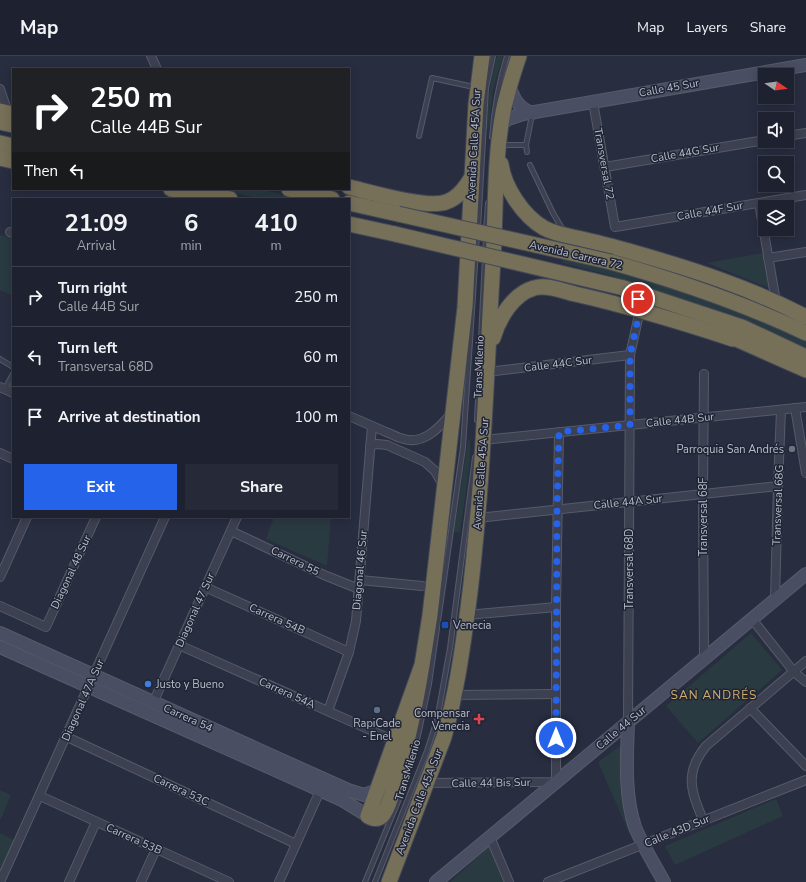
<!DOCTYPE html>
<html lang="en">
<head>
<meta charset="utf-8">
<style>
  body { margin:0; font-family:"Nunito Sans",sans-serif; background:#262a38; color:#f1f3f6; height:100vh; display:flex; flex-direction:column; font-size:15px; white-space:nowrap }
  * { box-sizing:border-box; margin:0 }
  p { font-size:13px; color:#a1a4ab }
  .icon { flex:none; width:22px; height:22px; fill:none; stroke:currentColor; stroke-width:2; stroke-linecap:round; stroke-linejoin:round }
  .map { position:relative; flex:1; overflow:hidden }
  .panel { position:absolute; left:12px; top:142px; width:338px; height:320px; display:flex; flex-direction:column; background:#1e2230; border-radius:0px; box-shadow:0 2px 10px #0003,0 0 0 1px #3c3f4c }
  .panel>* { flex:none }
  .top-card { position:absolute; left:12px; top:12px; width:338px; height:122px; border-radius:0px; box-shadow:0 2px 10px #0003,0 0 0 1px #3c3f4c; background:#202124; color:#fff; overflow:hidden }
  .needle { width:26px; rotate:103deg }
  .fabs { position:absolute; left:758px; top:12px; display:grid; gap:8px }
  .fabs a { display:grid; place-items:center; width:36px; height:36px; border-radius:0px; background:#1e2230; box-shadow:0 2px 10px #0003,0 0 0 1px #3c3f4c; font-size:20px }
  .pin { position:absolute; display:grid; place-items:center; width:34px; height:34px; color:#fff; margin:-17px; border:2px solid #fff; border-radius:50%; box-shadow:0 1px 4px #0007 }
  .me { position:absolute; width:44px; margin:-22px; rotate:0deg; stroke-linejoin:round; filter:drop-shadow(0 0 3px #0008) }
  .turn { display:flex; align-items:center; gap:14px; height:84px; padding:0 12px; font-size:18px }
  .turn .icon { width:52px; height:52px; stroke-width:2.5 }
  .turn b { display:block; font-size:28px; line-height:34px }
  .then { display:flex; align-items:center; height:38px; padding:0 12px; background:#0003; gap:8px; font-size:15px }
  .eta { display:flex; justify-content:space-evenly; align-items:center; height:68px; text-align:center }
  .eta b { font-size:24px; font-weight:700; line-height:28px }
  .button { display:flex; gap:8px; margin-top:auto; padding:8px 12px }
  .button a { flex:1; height:46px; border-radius:0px; background:#2563eb; color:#fff; font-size:16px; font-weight:700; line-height:46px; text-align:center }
  .button a+a { background:#262a38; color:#f1f3f6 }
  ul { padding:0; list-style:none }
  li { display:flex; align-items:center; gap:12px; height:60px; padding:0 12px; border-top:1px solid #3c3f4c }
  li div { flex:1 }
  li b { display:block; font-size:15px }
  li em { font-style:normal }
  header { display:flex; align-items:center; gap:24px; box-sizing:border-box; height:56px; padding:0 20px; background:#1e2230; border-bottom:1px solid #3c3f4c }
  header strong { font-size:19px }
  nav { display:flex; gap:22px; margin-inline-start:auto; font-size:14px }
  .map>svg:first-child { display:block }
  .green { fill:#2a3a41 }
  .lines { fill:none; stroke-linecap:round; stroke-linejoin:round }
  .lane-casing { stroke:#565b6a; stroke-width:6 }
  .street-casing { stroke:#565b6a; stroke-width:10 }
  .secondary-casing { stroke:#565b6a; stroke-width:14 }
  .highway-casing { stroke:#434857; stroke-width:17 }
  .lane { stroke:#3c4050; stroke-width:4 }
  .street { stroke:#3c4050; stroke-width:8 }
  .secondary { stroke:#4a4e63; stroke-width:12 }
  .highway { stroke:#767059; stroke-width:15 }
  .highway-bridge-casing { stroke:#434857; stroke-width:17; stroke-linecap:butt }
  .highway-bridge { stroke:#767059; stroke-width:15 }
  .route { stroke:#2563eb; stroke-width:7; stroke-dasharray:0 12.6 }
  .worship-dot { fill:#6b7280; stroke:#202535; stroke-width:1.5 }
  .transit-dot { fill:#1a4fb4; stroke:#202535; stroke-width:1.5 }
  .shop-dot { fill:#3f7fe0; stroke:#202535; stroke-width:1.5 }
  .service-dot { fill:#5c6f8a; stroke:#202535; stroke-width:1.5 }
  .health-dot { fill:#e0444e; stroke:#202535; stroke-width:1.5 }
  .labels { text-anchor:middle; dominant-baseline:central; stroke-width:3; stroke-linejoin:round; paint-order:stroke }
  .street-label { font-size:11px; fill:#b8bcca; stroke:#202535 }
  .poi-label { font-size:11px; fill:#b8bcca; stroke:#202535; text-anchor:end }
  .neighbourhood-label { font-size:12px; letter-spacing:1px; fill:#d0ad6e; stroke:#202535 }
</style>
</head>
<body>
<header>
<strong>Map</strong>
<nav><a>Map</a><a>Layers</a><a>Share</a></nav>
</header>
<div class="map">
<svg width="806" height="826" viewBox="0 0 806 826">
  <rect width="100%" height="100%" fill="#282d40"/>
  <g class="green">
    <path d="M497,0H503L493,33L489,73H486C488,48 490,24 497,0Z"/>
    <polygon points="218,133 260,133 299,143 262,143"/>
    <polygon points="0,179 13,182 13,240 0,234"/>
    <polygon points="763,197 769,232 707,207"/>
    <polygon points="563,202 602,211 672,230 806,281 806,295 713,254 613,220 562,207"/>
    <polygon points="468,383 469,383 470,386 470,405 460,477 454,476"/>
    <polygon points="274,461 331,461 327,510 266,483"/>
    <polygon points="751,577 782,614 698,687 666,650"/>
    <polygon points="620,690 623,691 630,779 598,706"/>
    <polygon points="0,734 11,739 1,763 0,763"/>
    <polygon points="776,743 783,760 675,809 665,790"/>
    <polygon points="0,777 14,784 0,814"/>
    <polygon points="489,791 503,826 450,826"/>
  </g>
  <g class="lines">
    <defs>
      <g id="lane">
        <polyline points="419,80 432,22 474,31"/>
        <path d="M492,81C494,54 499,26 507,0"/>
        <polyline points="501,89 526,89"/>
        <polyline points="527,96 526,89 532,59"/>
        <polyline points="530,109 553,157 563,174"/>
        <polyline points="478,173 486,32 493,0"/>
        <polyline points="486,174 488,147"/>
        <polyline points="0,303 13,311"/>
        <polyline points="5,333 13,318"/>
        <polyline points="477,364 486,181"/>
        <polyline points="365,826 401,738 418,680 429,628 463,391 477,179"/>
        <polyline points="375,826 427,695 437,664 450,592 475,401"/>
      </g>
      <g id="street">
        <polyline points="151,0 157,13"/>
        <polyline points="0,33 8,57"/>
        <polyline points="593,46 615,171 806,139"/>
        <polyline points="787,80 806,77"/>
        <polyline points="605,111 765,84"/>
        <polyline points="759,147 776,246"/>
        <polyline points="10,176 13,177"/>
        <polyline points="768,202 806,196"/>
        <polyline points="487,316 630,299"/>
        <polyline points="704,318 703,438 704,603"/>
        <polyline points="0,331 13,337"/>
        <polyline points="795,352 806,417"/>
        <path d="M349,360C361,365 374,371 386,376C392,378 398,382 404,383C423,389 439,372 450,359"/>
        <polyline points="483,384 806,351"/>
        <polyline points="370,390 377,388 387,389 425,406 435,415 443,429"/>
        <polyline points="0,397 13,403"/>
        <polyline points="478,462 778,430"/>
        <polyline points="231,475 324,519 359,533"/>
        <polyline points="0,521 27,461"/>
        <polyline points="360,524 422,530"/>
        <polyline points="205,531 349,596"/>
        <polyline points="775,544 778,430 781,354"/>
        <polyline points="0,550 46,571 96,461"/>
        <polyline points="467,559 556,551"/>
        <polyline points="752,563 794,616 806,626"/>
        <polyline points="179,589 395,685"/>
        <polyline points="454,639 556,638"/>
        <polyline points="153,647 237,461"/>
        <polyline points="750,652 806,710"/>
        <polyline points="328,655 349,596 356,565 372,370"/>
        <polyline points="628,667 630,299 640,254 636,236"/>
        <polyline points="67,681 296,788"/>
        <polyline points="426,727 556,726 556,551 559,376"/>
        <polyline points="40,740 229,826"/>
        <path d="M703,764C691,735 684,717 706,690L806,605"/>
        <polyline points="490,781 509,826"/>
        <polyline points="0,826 165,461"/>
        <polyline points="69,826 96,766"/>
        <polyline points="141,826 156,793"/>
        <polyline points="279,826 320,735"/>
        <polyline points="548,826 806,724"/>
      </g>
      <g id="secondary">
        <path d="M510,30C513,43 519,52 532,57"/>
        <polyline points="501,69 508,63 523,58 806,9"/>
        <polyline points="0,577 348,734 364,739 377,734"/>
        <polyline points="0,591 342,744 368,760"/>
        <path d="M628,667C627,701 624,738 635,771C642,789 655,809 664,826"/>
        <polyline points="436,826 806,518"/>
      </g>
      <g id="highway">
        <polyline points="0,55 13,58"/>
        <polyline points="0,66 13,69"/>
        <polyline points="0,87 13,90"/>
        <polyline points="0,102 13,105"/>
        <path d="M501,108C504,131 523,160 544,172C555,178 569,180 582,183C599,187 616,191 632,196C692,213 751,232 806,261"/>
        <path d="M349,131C370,136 427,153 446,146C458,142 465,132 472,121"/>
        <polyline points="171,133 230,143"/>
        <polyline points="289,133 332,143"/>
        <polyline points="349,147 398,158"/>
        <polyline points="349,168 395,178"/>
        <path d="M611,206C678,225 743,247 806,277"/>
        <polyline points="624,232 742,271 806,301"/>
        <polyline points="725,278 806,314"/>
        <path d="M493,282C499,262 513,238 534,232C546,228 563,235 575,238C629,250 681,266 733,283"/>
        <path d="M422,609L368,760C373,763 377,764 382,760C388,754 391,740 394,732C412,676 421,617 430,559L465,251L476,48L482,0"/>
        <path d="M389,826L444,681C456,639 462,596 468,552C483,437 486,320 493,204C496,155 494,105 503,56C507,37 513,18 519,0"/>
      </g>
    </defs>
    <use href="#lane" class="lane-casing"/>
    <use href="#street" class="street-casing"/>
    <use href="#secondary" class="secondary-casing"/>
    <use href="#highway" class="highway-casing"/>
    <use href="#lane" class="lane"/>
    <use href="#street" class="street"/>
    <use href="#secondary" class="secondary"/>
    <use href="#highway" class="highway"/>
    <defs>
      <g id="highway-bridge">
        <polyline points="398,158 611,206"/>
        <polyline points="395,178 624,232"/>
      </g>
    </defs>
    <use href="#highway-bridge" class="highway-bridge-casing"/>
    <use href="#highway-bridge" class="highway-bridge"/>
  </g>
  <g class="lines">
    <polyline class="route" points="556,682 557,454 559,376 630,369 630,299 640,254 638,243"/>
  </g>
  <circle class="worship-dot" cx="792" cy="393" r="4"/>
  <rect class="transit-dot" x="441" y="565" width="8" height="8" rx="2"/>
  <circle class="shop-dot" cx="148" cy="628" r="4"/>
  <circle class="service-dot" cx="377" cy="654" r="4"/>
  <path class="health-dot" d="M477 657h4v4h4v4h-4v4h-4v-4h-4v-4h4z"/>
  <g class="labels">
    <g class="street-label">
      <text transform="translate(669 32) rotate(-10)">Calle 45 Sur</text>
      <text transform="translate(474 89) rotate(-87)">Avenida Calle 45A Sur</text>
      <text transform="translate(685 97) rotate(-10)">Calle 44G Sur</text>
      <text transform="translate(604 108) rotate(80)">Transversal 72</text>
      <text transform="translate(710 155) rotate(-10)">Calle 44F Sur</text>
      <text transform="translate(576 199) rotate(13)">Avenida Carrera 72</text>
      <text transform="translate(558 308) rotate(-7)">Calle 44C Sur</text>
      <text transform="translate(479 311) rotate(-88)">TransMilenio</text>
      <text transform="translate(680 364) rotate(-6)">Calle 44B Sur</text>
      <text transform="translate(481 418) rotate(-86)">Avenida Calle 45A Sur</text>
      <text transform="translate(628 446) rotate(-6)">Calle 44A Sur</text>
      <text transform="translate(778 449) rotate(-88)">Transversal 68G</text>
      <text transform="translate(703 461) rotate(-90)">Transversal 68F</text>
      <text transform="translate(295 505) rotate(26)">Carrera 55</text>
      <text transform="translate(629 513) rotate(-90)">Transversal 68D</text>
      <text transform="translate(360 514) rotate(-85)">Diagonal 46 Sur</text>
      <text transform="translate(71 516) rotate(-65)">Diagonal 48 Sur</text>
      <text transform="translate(195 554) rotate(-66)">Diagonal 47 Sur</text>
      <text transform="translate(277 563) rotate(24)">Carrera 54B</text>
      <text transform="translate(287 637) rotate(24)">Carrera 54A</text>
      <text transform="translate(83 644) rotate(-66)">Diagonal 47A Sur</text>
      <text transform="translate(188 662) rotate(24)">Carrera 54</text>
      <text transform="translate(621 672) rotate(-40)">Calle 44 Sur</text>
      <text transform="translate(408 714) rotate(-73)">TransMilenio</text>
      <text transform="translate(491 727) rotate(-1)">Calle 44 Bis Sur</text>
      <text transform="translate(181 734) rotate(25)">Carrera 53C</text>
      <text transform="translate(419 746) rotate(-69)">Avenida Calle 45A Sur</text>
      <text transform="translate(677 775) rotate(-22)">Calle 43D Sur</text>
      <text transform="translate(134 783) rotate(24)">Carrera 53B</text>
    </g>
    <g class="poi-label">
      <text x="784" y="393">Parroquia San Andrés</text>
      <text x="453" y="569" text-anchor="start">Venecia</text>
      <text x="156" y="628" text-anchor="start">Justo y Bueno</text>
      <text x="470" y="657">Compensar<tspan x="470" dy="13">Venecia</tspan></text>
      <text x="377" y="667" text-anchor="middle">RapiCade<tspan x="377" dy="13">- Enel</tspan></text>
    </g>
    <g class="neighbourhood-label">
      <text x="714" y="639">SAN ANDRÉS</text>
    </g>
  </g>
</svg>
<div class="fabs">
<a><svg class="needle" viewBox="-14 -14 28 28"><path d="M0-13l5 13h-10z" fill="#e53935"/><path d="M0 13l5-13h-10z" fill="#a1a4ab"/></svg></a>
<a><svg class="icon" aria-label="sound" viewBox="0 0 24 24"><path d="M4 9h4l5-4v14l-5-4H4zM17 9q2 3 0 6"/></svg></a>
<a><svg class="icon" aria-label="search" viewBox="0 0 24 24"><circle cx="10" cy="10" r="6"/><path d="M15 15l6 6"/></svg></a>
<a><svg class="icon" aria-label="layers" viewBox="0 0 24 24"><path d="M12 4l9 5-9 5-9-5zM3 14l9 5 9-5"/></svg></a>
</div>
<div class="pin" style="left:638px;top:243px;background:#d93025"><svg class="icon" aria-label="arrive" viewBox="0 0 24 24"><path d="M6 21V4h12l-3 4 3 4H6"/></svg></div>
<svg class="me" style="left:556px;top:682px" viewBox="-20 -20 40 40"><circle r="17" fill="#2563eb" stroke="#fff" stroke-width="3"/><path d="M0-11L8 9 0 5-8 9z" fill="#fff"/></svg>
<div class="top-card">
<div class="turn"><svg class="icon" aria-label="right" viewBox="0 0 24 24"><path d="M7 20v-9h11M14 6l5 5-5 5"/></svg><div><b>250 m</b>Calle 44B Sur</div></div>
<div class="then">Then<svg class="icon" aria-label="left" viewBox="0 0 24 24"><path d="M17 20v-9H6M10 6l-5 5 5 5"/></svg></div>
</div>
<section class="panel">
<div class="eta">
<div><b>21:09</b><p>Arrival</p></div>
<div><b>6</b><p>min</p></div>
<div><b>410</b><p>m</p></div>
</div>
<ul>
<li><svg class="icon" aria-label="right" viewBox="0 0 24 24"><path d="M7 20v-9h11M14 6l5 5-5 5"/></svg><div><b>Turn right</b><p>Calle 44B Sur</p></div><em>250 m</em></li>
<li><svg class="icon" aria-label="left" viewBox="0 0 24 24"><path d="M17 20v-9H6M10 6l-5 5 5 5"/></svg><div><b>Turn left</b><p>Transversal 68D</p></div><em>60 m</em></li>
<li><svg class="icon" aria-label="arrive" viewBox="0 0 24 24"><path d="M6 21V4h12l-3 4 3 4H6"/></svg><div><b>Arrive at destination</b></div><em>100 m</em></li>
</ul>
<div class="button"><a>Exit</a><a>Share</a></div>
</section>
</div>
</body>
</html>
